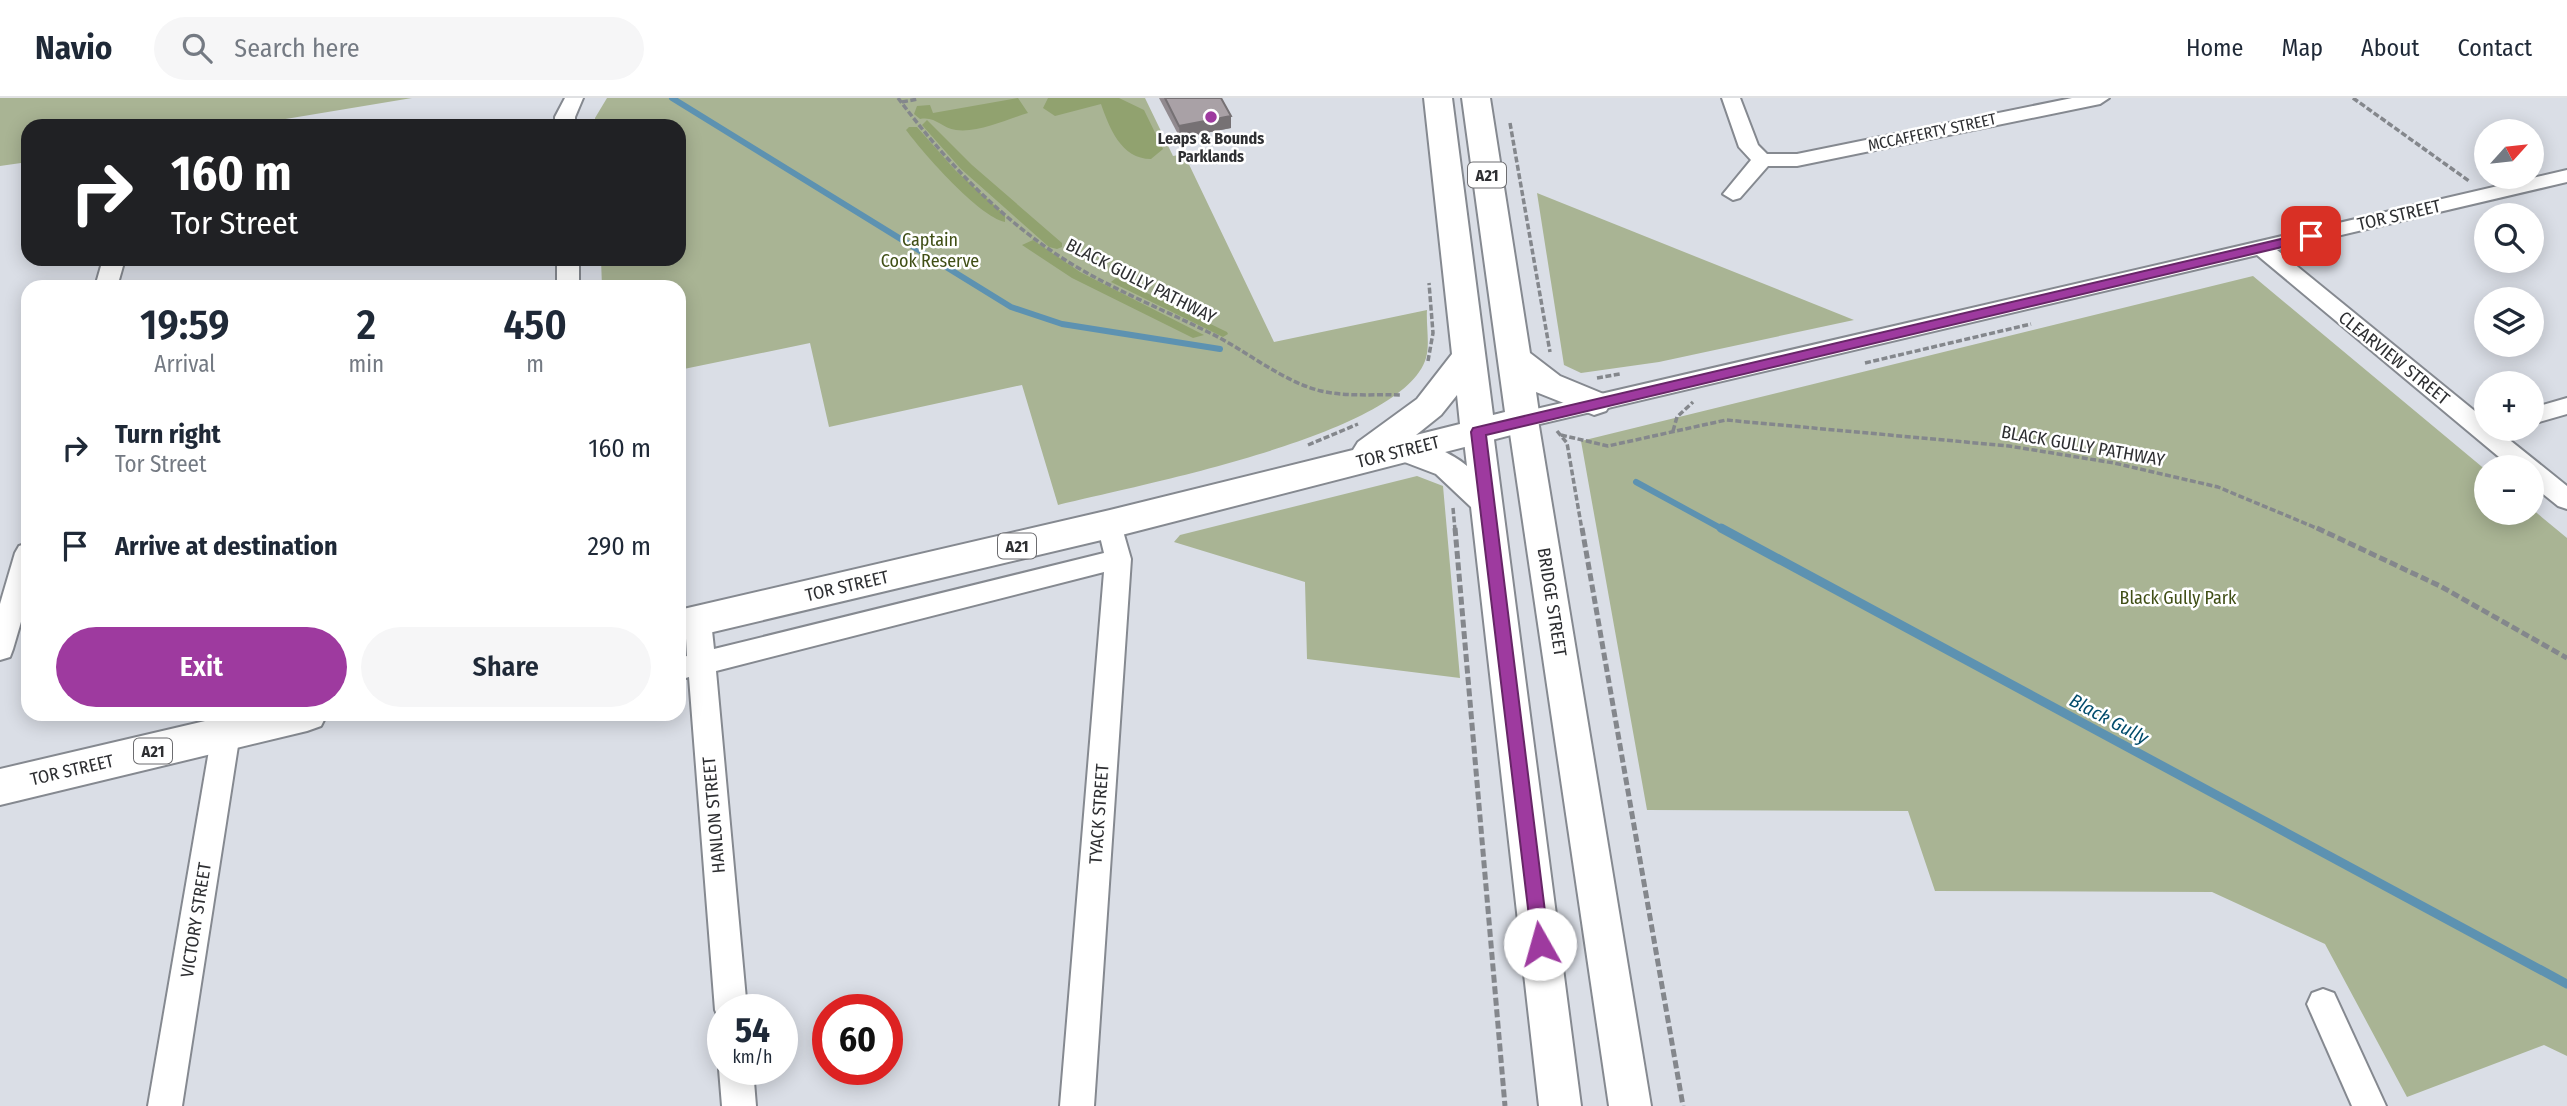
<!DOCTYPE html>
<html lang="en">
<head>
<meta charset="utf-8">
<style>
  body { margin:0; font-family:"Fira Sans Condensed",sans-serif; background:#f6f6f7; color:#1f2937; height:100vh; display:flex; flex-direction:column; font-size:26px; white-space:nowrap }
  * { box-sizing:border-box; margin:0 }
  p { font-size:23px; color:#747a83 }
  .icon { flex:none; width:38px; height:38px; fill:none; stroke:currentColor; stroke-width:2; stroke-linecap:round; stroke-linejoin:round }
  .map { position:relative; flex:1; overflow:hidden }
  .sheet { position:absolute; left:21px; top:182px; width:665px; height:441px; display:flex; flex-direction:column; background:#fff; border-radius:21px; box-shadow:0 4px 18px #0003 }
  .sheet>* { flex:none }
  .hud { position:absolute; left:21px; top:21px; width:665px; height:147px; border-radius:21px; box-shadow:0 4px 18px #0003; background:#202124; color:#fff; overflow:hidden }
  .needle { width:46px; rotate:63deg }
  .fabs { position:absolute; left:2474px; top:21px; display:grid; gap:14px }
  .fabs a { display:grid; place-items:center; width:70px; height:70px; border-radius:50%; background:#fff; box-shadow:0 4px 18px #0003; font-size:35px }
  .speed { position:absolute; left:707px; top:896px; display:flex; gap:14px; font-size:35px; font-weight:700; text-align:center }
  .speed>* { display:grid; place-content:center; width:91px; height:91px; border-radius:50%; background:#fff; box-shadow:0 4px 18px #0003; line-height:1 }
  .speed small { font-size:18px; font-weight:400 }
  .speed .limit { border:10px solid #d22; background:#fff; color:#111 }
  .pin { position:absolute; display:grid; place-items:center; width:60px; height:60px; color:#fff; margin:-30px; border-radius:14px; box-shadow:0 4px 10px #0006 }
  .me { position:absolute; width:77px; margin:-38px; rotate:353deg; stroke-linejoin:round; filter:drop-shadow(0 0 5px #0008) }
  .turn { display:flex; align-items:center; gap:24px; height:147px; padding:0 35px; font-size:32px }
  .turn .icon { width:91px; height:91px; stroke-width:2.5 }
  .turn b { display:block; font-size:49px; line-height:60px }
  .eta { display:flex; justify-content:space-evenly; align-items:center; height:119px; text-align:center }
  .eta b { font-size:42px; font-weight:600; line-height:49px }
  .cta { display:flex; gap:14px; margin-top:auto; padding:14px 35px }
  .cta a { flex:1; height:80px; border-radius:42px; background:#9e3a9f; color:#fff; font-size:28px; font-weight:600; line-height:80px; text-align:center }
  .cta a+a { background:#f6f6f7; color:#1f2937 }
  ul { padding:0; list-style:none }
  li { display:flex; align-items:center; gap:21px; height:98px; padding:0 35px }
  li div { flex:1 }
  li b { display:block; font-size:26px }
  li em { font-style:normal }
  header { display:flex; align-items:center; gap:42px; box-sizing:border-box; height:98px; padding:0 35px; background:#fff; border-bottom:2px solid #e0e1e3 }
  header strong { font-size:33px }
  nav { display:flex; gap:38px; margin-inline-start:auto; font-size:24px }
  .search { width:490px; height:63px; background:#f6f6f7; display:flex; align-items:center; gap:18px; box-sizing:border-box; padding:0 24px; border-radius:38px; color:#747a83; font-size:26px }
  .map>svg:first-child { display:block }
  .green { fill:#a9b494 }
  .forest { fill:#91a26f }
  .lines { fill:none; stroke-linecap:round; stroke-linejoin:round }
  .stream-far1 { stroke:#5d92b1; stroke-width:6 }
  .stream { stroke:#5d92b1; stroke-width:9 }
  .minor-casing { stroke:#858990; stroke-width:4 }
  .major-casing { stroke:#858990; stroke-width:4 }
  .highway-casing { stroke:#858990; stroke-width:4 }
  .path-far1 { stroke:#84878c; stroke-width:3.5; stroke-dasharray:6 2.5; stroke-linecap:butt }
  .path { stroke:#84878c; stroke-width:5; stroke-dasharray:8 3.5; stroke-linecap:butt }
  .minor { fill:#fff; fill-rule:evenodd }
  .major { fill:#fff; fill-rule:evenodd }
  .highway { fill:#fff; fill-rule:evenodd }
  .wall { fill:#918a8f }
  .shaded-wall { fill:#767174 }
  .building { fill:#a9a1a6; stroke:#767174; stroke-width:2 }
  .route { fill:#9e3a9f; stroke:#672667; stroke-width:2 }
  .poi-dot { fill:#9e3a9f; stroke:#fff; stroke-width:2.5 }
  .labels { text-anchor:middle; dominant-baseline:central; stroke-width:5; stroke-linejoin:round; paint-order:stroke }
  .far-street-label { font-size:16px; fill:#2e2f32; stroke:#fff }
  .far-poi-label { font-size:16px; font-weight:bold; fill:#2e2f32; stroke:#fff }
  .shield { fill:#fff; stroke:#6d6d70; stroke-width:2 }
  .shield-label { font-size:16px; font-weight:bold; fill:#2e2f32 }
  .street-label { font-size:18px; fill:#2e2f32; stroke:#fff }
  .park-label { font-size:18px; fill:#404f16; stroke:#fff }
  .water-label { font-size:19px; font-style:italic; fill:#024c6c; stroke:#fff }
</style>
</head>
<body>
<header>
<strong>Navio</strong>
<div class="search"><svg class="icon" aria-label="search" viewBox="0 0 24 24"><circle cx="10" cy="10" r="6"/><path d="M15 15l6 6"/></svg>Search here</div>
<nav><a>Home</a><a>Map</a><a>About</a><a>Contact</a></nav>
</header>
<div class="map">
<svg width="2567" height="1008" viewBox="0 0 2567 1008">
  <rect width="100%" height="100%" fill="#dadee6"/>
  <g class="green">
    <polygon points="0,0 412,0 243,28 28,28 28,64 0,68"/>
    <path d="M607,0H1145L1173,58L1184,56L1274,244L1427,212C1426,226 1430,247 1426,260C1403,338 1132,388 1058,407L1022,287L829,329L810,245L679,272V189H602L601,161H679V28H595V20Z"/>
    <polygon points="1537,95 1854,222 1659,264 1581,275 1564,267"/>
    <polygon points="2253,178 2487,373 2487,415 2532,415 2532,411 2567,440 2567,958 2544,947 2407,999 2325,846 2212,794 1935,793 1908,713 1647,712 1581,343"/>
    <polygon points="1417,378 1443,388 1460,580 1307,561 1305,484 1174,444 1180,437"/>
  </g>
  <g class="forest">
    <path d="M1018,0L1028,15C1007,21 979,35 956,32C941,30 936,18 920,21L914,16L917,8L930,7L933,15Z"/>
    <path d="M1048,0H1119L1144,12L1163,51L1151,61C1121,61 1109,29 1101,6L1055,18L1043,10Z"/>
    <polygon points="927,22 972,67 1062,145 1062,149 1057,151 1049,149 961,71 922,27"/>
    <path d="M909,29H917L956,73L1005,117V124C978,118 924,56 906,32Z"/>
    <polygon points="1033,142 1080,174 1204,237 1193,240 1072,180 1022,147"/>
    <polygon points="1116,180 1227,234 1228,236 1223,239 1111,184"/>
  </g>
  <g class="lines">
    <g class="stream-far1">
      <polyline points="672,0 1011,209 1062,226 1220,251"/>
      <polyline points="1636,384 1724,432"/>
    </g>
    <polyline class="stream" points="1721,430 2567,886"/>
    <defs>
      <g id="minor">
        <polygon points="565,0 583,0 575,19 575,28 555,28 555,19"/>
        <polygon points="1722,0 1740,0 1758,47 1767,56 1797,56 2072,0 2109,0 2100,6 1797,68 1768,68 1740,100 1733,102 1723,96 1751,62 1739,49"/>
        <polygon points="2567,72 2567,84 2277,152 2487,323 2487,331 2496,331 2567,388 2567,411 2558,408 2532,387 2532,369 2511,369 2257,157 1523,330 1515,328 1511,322 1515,316 1523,314"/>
        <polygon points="103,161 125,161 117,189 95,189"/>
        <rect x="557" y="161" width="22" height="28"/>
        <polygon points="2567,300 2567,316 2532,326 2532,310"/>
        <polygon points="1110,417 1119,419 1131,461 1094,1008 1060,1008 1104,474 716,573 747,912 723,912 723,924 720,923 715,912 689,579 679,582 679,560 687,558 685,523 689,516 698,513 707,516 711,523 714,551 1104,455 1097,426 1101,419"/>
        <polygon points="28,445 28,500 13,551 10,559 0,562 0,506 15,455 19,448"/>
        <polygon points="226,623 236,627 240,635 182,1008 148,1008 212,635 216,627"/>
        <polygon points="2323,891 2334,895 2386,1008 2352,1008 2307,906 2312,895"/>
        <polygon points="723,963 723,971 753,971 756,1008 722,1008 719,971"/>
      </g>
      <g id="major">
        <polygon points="1523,312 1534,315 1538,322 1651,1008 1609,1008 1508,322 1512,315"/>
        <path d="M1478,323L1489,327L1493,334L1581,1008H1539L1471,409L1436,376L1394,360L1390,352L1394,344C1415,338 1451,354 1467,368L1463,334L1467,327Z"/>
      </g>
      <g id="highway">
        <path d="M1424,0H1452L1493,317L1505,314L1462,0H1490L1530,255L1560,278L1606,297L1611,305L1606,313L1594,317L1536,294L1540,322L1535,331L1110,440L679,542V512L1110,412L1353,352L1358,344L1417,301L1452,256ZM1457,297L1460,326L1416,337L1441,317Z"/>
        <polygon points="235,616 327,616 321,628 307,633 0,707 0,671"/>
      </g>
    </defs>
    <use href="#minor" class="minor-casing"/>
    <use href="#major" class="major-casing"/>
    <use href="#highway" class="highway-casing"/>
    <g class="path-far1">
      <path d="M898,0C946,64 1002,123 1070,165C1114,192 1162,211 1208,234C1246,252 1281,283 1321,293C1347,299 1375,296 1401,297"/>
      <polyline points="2353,0 2469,83"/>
      <polyline points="902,4 918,1"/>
      <polyline points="1510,25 1550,254"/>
      <polyline points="1428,263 1433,235 1429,185"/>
      <polyline points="1865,265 2031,226"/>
      <polyline points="1597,280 1620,276"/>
      <polyline points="1557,333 1567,345 1582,432"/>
      <polyline points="1673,333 1677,319 1693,304"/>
      <polyline points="1561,337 1608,348 1726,322 2009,348 2114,365 2218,389 2321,432"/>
      <polyline points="1308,347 1358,326"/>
      <polyline points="1453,410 1455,432"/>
    </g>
    <g class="path">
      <polyline points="1455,430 1505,1008"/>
      <polyline points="1582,430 1683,1008"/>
      <polyline points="2317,430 2440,488 2567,560"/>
    </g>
    <use href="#minor" class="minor"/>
    <use href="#major" class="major"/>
    <use href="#highway" class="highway"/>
  </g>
  <polygon class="wall" points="1159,0 1221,0 1231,18 1231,30 1180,40"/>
  <polygon class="shaded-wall" points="1231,18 1231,30 1180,40 1179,28"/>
  <polygon class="building" points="1165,0 1221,0 1231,18 1179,28"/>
  <polygon class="route" points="2311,134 2318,138 2316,141 1486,337 1549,846 1547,852 1540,854 1533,852 1471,334 1473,330"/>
  <circle class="poi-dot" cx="1211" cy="19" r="7"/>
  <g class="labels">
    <g class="far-street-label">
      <text transform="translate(1932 34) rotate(-12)">MCCAFFERTY STREET</text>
    </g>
    <g class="far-poi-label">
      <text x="1211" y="40">Leaps &amp; Bounds<tspan x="1211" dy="18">Parklands</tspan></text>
    </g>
    <g class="shield">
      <rect x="1468" y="64.5" width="38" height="25" rx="5"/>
      <rect x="998" y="435.5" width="38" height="25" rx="5"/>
      <rect x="134" y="640.5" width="38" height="25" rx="5"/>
    </g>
    <g class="shield-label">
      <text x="1487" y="77">A21</text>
      <text x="1017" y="448">A21</text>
      <text x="153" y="653">A21</text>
    </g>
    <g class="street-label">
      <text transform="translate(2399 117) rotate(-13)">TOR STREET</text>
      <text transform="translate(1141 183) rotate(27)">BLACK GULLY PATHWAY</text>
      <text transform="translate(2394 260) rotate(39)">CLEARVIEW STREET</text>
      <text transform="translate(2083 348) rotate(10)">BLACK GULLY PATHWAY</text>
      <text transform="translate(1398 354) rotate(-14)">TOR STREET</text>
      <text transform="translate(847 488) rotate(-13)">TOR STREET</text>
      <text transform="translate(1552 504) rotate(81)">BRIDGE STREET</text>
      <text transform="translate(72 672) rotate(-13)">TOR STREET</text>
      <text transform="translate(1099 716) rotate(-86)">TYACK STREET</text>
      <text transform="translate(714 717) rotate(-95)">HANLON STREET</text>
      <text transform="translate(196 822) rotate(-81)">VICTORY STREET</text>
    </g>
    <g class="park-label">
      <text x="930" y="142">Captain<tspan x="930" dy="21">Cook Reserve</tspan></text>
      <text x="2178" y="500">Black Gully Park</text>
    </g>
    <g class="water-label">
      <text transform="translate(2109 621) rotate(28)">Black Gully</text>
    </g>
  </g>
</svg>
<div class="fabs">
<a><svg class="needle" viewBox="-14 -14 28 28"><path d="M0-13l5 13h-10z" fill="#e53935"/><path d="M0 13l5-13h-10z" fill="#747a83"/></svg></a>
<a><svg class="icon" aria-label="search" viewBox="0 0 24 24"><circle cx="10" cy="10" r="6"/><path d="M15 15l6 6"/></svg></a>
<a><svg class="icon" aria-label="layers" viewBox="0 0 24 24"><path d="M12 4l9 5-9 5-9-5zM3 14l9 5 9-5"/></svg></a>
<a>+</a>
<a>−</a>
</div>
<div class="speed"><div>54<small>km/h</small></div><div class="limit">60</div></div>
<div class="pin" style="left:2311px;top:138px;background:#d93025"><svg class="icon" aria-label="arrive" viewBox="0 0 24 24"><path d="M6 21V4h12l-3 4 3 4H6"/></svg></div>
<svg class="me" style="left:1540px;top:846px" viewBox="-20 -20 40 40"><circle r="19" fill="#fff"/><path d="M0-13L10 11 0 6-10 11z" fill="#9e3a9f"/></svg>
<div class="hud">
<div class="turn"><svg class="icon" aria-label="right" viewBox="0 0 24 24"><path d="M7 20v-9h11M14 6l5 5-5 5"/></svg><div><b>160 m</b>Tor Street</div></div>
</div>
<section class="sheet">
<div class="eta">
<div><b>19:59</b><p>Arrival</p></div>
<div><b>2</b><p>min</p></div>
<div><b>450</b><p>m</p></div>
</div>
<ul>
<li><svg class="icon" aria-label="right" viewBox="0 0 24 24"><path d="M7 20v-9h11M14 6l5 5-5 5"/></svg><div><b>Turn right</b><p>Tor Street</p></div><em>160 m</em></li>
<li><svg class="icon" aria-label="arrive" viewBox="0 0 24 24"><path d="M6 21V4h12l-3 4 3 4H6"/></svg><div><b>Arrive at destination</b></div><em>290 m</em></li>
</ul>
<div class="cta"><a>Exit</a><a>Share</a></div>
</section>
</div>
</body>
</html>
